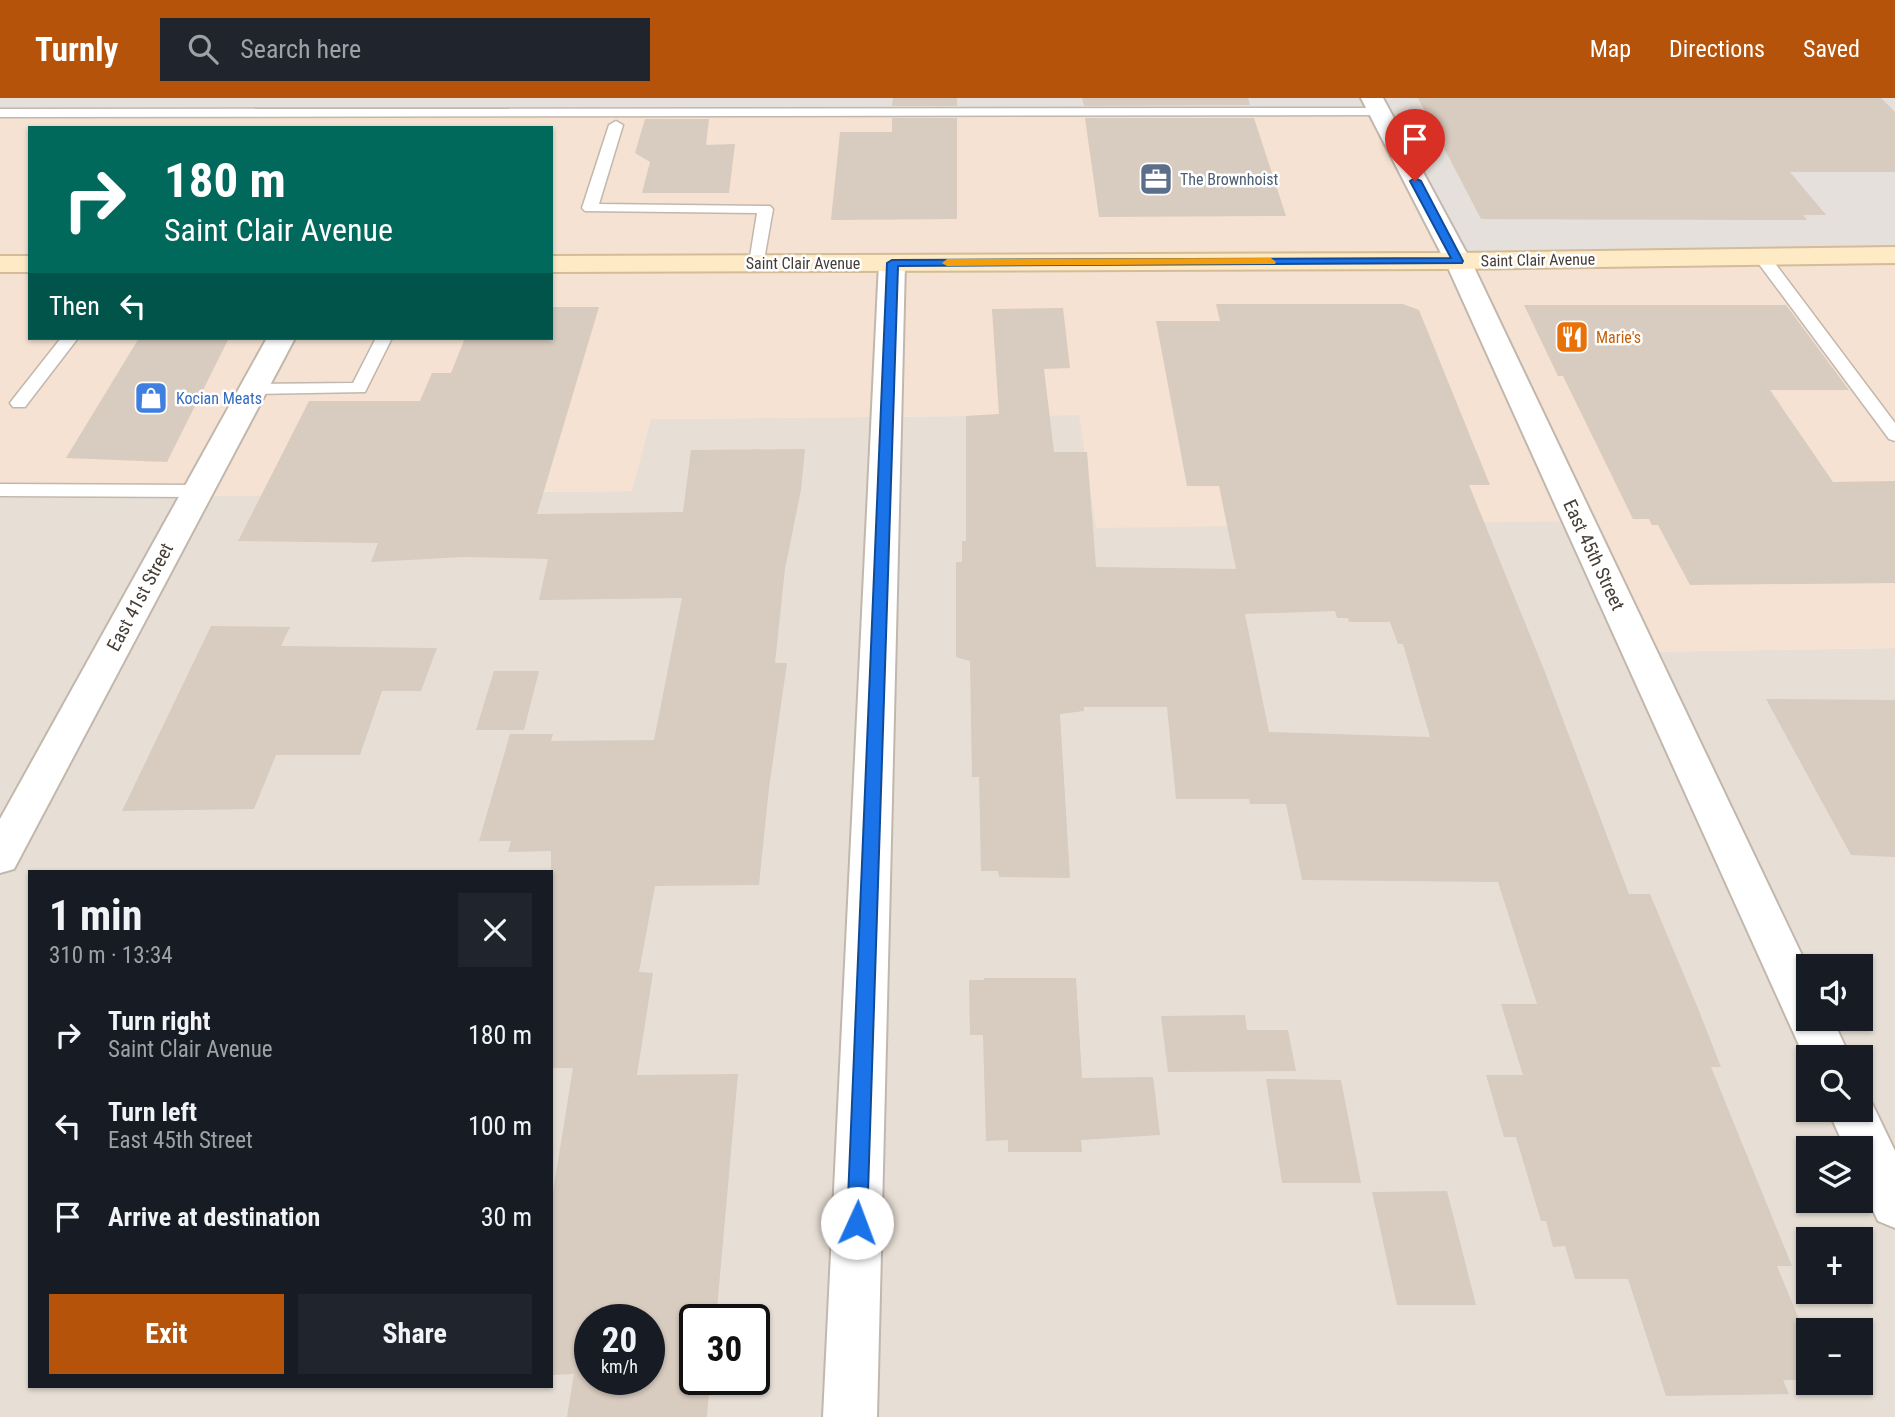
<!DOCTYPE html>
<html lang="en">
<head>
<meta charset="utf-8">
<style>
  body { margin:0; font-family:"Roboto Condensed",sans-serif; background:#20242c; color:#f1f3f6; height:100vh; display:flex; flex-direction:column; font-size:26px; white-space:nowrap }
  * { box-sizing:border-box; margin:0 }
  p { font-size:23px; color:#9ea1a6 }
  .icon { flex:none; width:38px; height:38px; fill:none; stroke:currentColor; stroke-width:2; stroke-linecap:round; stroke-linejoin:round }
  .map { position:relative; flex:1; overflow:hidden }
  .drawer { position:absolute; left:28px; top:772px; width:525px; height:518px; display:flex; flex-direction:column; background:#171b24; border-radius:0px; box-shadow:0 2px 5px #0004 }
  .drawer>* { flex:none }
  .guide { position:absolute; left:28px; top:28px; width:525px; height:214px; border-radius:0px; box-shadow:0 2px 5px #0004; background:#00695c; color:#fff; overflow:hidden }
  .controls { position:absolute; left:1796px; top:856px; display:grid; gap:14px }
  .controls a { display:grid; place-items:center; width:77px; height:77px; border-radius:0px; background:#171b24; box-shadow:0 2px 5px #0004; font-size:35px }
  .speed { position:absolute; left:574px; top:1206px; display:flex; gap:14px; font-size:35px; font-weight:700; text-align:center }
  .speed>* { display:grid; place-content:center; width:91px; height:91px; border-radius:50%; background:#171b24; box-shadow:0 2px 5px #0004; line-height:1 }
  .speed small { font-size:18px; font-weight:400 }
  .speed .limit { border:4px solid #111; border-radius:10px; background:#fff; color:#111 }
  .pin { position:absolute; display:grid; place-items:center; width:60px; height:60px; color:#fff; margin:-72px -30px; border-radius:50% 50% 50% 0; rotate:-45deg; box-shadow:0 0 7px #0007 }
  .pin .icon { rotate:45deg }
  .me { position:absolute; width:77px; margin:-38px; rotate:2deg; stroke-linejoin:round; filter:drop-shadow(0 0 5px #0008) }
  .turn { display:flex; align-items:center; gap:24px; height:147px; padding:0 21px; font-size:32px }
  .turn .icon { width:91px; height:91px; stroke-width:2.5 }
  .turn b { display:block; font-size:49px; line-height:60px }
  .then { display:flex; align-items:center; height:66px; padding:0 21px; background:#0003; gap:14px; font-size:26px }
  .round { display:grid; place-items:center; flex:none; width:74px; height:74px; border-radius:0px; background:#20242c }
  .head { display:flex; align-items:center; justify-content:space-between; height:119px; padding:0 21px }
  h1 { font-size:42px; font-weight:700; line-height:52px }
  .action { display:flex; gap:14px; margin-top:auto; padding:14px 21px }
  .action a { flex:1; height:80px; border-radius:0px; background:#b45309; color:#fff; font-size:28px; font-weight:700; line-height:80px; text-align:center }
  .action a+a { background:#20242c; color:#f1f3f6 }
  ul { padding:0; list-style:none }
  li { display:flex; align-items:center; gap:21px; height:91px; padding:0 21px }
  li div { flex:1 }
  li b { display:block; font-size:26px }
  li em { font-style:normal }
  header { display:flex; align-items:center; gap:42px; box-sizing:border-box; height:98px; padding:0 35px; background:#b45309; color:#fff }
  header strong { font-size:33px }
  nav { display:flex; gap:38px; margin-inline-start:auto; font-size:24px }
  .search { width:490px; height:63px; background:#20242c; display:flex; align-items:center; gap:18px; box-sizing:border-box; padding:0 24px; border-radius:0px; color:#9ea1a6; font-size:26px }
  .map>svg:first-child { display:block }
  .residential { fill:#e7dfd5; fill-rule:evenodd }
  .commercial { fill:#f5e2d2; fill-rule:evenodd }
  .industrial { fill:#e5e0db }
  .building { fill:#d8cbbf; fill-rule:evenodd }
  .lines { fill:none; stroke-linecap:round; stroke-linejoin:round }
  .lane-casing { stroke:#c2b7ac; stroke-width:3 }
  .street-casing { stroke:#c2b7ac; stroke-width:4 }
  .secondary-casing { stroke:#d3bc97; stroke-width:4 }
  .lane { fill:#fff; fill-rule:evenodd }
  .street { fill:#fff; fill-rule:evenodd }
  .secondary { fill:#feeac5; fill-rule:evenodd }
  .route { fill:#1a73e8; stroke:#114b97; stroke-width:2 }
  .slow { fill:#f59e0b }
  .labels { text-anchor:middle; dominant-baseline:central; stroke-width:5; stroke-linejoin:round; paint-order:stroke }
  .far-service-label { font-size:16px; fill:#4e5e75; stroke:#fff; text-anchor:start }
  .far-street-label { font-size:16px; fill:#463e36; stroke:#fff }
  .far-food-label { font-size:16px; fill:#c56008; stroke:#fff; text-anchor:start }
  .far-shop-label { font-size:16px; fill:#366cbe; stroke:#fff; text-anchor:start }
  .street-label { font-size:19px; fill:#463e36; stroke:#fff }
</style>
</head>
<body>
<header>
<strong>Turnly</strong>
<div class="search"><svg class="icon" aria-label="search" viewBox="0 0 24 24"><circle cx="10" cy="10" r="6"/><path d="M15 15l6 6"/></svg>Search here</div>
<nav><a>Map</a><a>Directions</a><a>Saved</a></nav>
</header>
<div class="map">
<svg width="1895" height="1319" viewBox="0 0 1895 1319">
  <rect width="100%" height="100%" fill="#f3eee6"/>
  <path class="residential" d="M1079,317L1578,423L1640,554L1895,550V1319H0V400L631,393L650,321ZM30,774H551V1288H30ZM1808,868H1860V920H1808ZM1808,959H1860V1012H1808ZM1808,1050H1860V1102H1808ZM1808,1141H1860V1194H1808ZM590,1222H649V1281H590ZM695,1222H754V1281H695ZM1808,1232H1860V1284H1808Z"/>
  <path class="commercial" d="M1378,13L1895,157V550L1639,554L1578,423L1096,430L1079,317L651,321L632,393L0,400V15ZM30,30H551V240H30Z"/>
  <polygon class="industrial" points="0,0 1895,0 1895,157 1458,163 1378,13 0,15"/>
  <g class="building">
    <polygon points="893,0 957,0 957,8 892,8"/>
    <polygon points="1082,0 1248,0 1250,7 1084,8"/>
    <polygon points="1418,0 1881,0 1895,14 1895,74 1790,74 1826,117 1803,117 1807,122 1481,121"/>
    <polygon points="892,20 957,20 957,121 831,122 840,34 892,34"/>
    <polygon points="1085,20 1254,20 1286,118 1099,119"/>
    <polygon points="645,21 709,21 706,47 735,46 729,95 642,95 650,64 635,55"/>
    <path d="M1216,206H1403L1419,212L1490,387H1469L1545,574L1629,796H1650L1697,908L1721,969H1711L1792,1168H1777L1808,1243V1282H1783L1789,1296L1666,1298L1628,1181H1575L1565,1148L1553,1149L1546,1123H1541L1516,1039H1504L1486,977H1523L1501,906H1537L1498,784L1302,782L1286,706H1250L1249,701H1176L1167,609H1084V613L1060,616L1070,780L999,779L998,773H981L979,679H972L970,563L956,559V464H962V443H966V318L999,316L992,211L1063,210L1070,270L1044,271L1054,354H1087L1096,469L1236,471L1219,388H1187L1156,223H1220ZM1335,513L1337,520H1348L1349,524H1390L1398,546H1403L1430,639L1269,634L1245,516Z"/>
    <polygon points="1524,207 1786,207 1849,292 1770,292 1833,384 1895,383 1895,485 1690,487 1658,427 1652,427 1649,421 1633,421 1563,278 1558,278"/>
    <path d="M551,209H599L537,416L683,414L691,352L805,351L801,392L785,471L775,565H787L769,690L759,787L655,788L639,874L653,875L637,977L738,976L716,1222H695V1281H710L707,1319H567L574,1276L551,1277V1106L573,970H551V753L508,754L511,743H479L510,636H553L551,643L654,642L682,500L539,502L548,461L464,459L371,464L378,445L238,443L309,303H420L432,275H451L465,240H551ZM590,1222H649V1281H590Z"/>
    <polygon points="139,240 229,240 167,364 66,360"/>
    <polygon points="211,528 290,529 281,548 437,550 421,593 382,593 360,657 276,657 254,711 122,713"/>
    <polygon points="494,573 539,573 524,632 476,632"/>
    <polygon points="1766,601 1895,602 1895,759 1851,757"/>
    <polygon points="984,880 1076,880 1082,980 1153,979 1160,1037 1081,1042 1082,1054 1008,1054 1008,1042 986,1043 983,937 970,937 969,882 984,882"/>
    <polygon points="1245,917 1247,932 1288,932 1296,973 1168,974 1161,918"/>
    <polygon points="1266,981 1341,982 1361,1085 1282,1085"/>
    <polygon points="1447,1093 1476,1207 1397,1207 1372,1094"/>
  </g>
  <g class="lines">
    <defs>
      <g id="lane">
        <polygon points="1383,10 1383,16 1378,17 0,19 0,11"/>
        <polygon points="616,23 623,27 599,106 770,108 773,111 763,168 757,170 749,165 757,115 585,113 582,110 609,27"/>
        <polygon points="1762,154 1768,156 1895,325 1895,343 1889,341 1756,162 1756,156"/>
        <polygon points="61,240 78,240 25,309 13,309 10,305 13,301"/>
        <polygon points="376,240 392,240 365,294 253,296 244,291 253,286 353,285"/>
        <polygon points="0,386 198,387 208,393 198,399 0,398"/>
      </g>
      <g id="street">
        <polygon points="1361,0 1383,0 1471,163 1808,870 1808,920 1832,920 1850,959 1808,959 1808,967 1445,163"/>
        <polygon points="892,157 901,159 905,165 877,1319 823,1319 879,165 883,159"/>
        <polygon points="267,240 295,240 14,771 0,775 0,721"/>
        <polygon points="1860,994 1868,997 1895,1053 1895,1130 1878,1123 1860,1084 1860,1050 1845,1050 1828,1012 1860,1012"/>
      </g>
      <g id="secondary">
        <polygon points="1895,149 1895,165 1458,171 551,174 551,158 1458,155"/>
        <rect x="0" y="158" width="30" height="16"/>
      </g>
    </defs>
    <use href="#lane" class="lane-casing"/>
    <use href="#street" class="street-casing"/>
    <use href="#secondary" class="secondary-casing"/>
    <use href="#lane" class="lane"/>
    <use href="#street" class="street"/>
    <use href="#secondary" class="secondary"/>
  </g>
  <polygon class="route" points="1415,80 1421,83 1463,163 1462,165 898,168 867,1125 864,1132 857,1135 850,1132 847,1125 887,165 892,162 1451,160 1410,83"/>
  <polygon class="slow" points="1271,160 1276,164 1275,166 947,168 942,165 947,161"/>
  <defs>
    <symbol id="office-square" viewBox="-11 -11 22 22"><rect x="-9" y="-9" width="18" height="18" rx="4" fill="#5c6f8a" stroke="#fff"/><path d="M-6-3h4V-5.5h4V-3h4V5H-6ZM-1-4.5V-3h2v-1.5ZM-6 0V1H6V0Z" fill="#fff"/></symbol>
    <symbol id="restaurant-square" viewBox="-11 -11 22 22"><rect x="-9" y="-9" width="18" height="18" rx="4" fill="#e8710a" stroke="#fff"/><path d="M-5-6h1v4h1v-4h1v4h1v-4h1v5L-1.5 .5V6h-2V.5L-5-1ZM5-6V6H3V1.5H1.5Q1.5-4 5-6Z" fill="#fff"/></symbol>
    <symbol id="shop-square" viewBox="-11 -11 22 22"><rect x="-9" y="-9" width="18" height="18" rx="4" fill="#3f7fe0" stroke="#fff"/><path d="M-5-2.5h2.3a2.7 3.5 0 0 1 5.4 0H5L5.5 6h-11ZM-1.5-2.5h3a1.5 2.3 0 0 0-3 0Z" fill="#fff"/></symbol>
  </defs>
  <g fill-rule="evenodd">
    <use href="#office-square" x="1137" y="62" width="38" height="38"/>
    <use href="#restaurant-square" x="1553" y="220" width="38" height="38"/>
    <use href="#shop-square" x="132" y="281" width="38" height="38"/>
  </g>
  <g class="labels">
    <g class="far-service-label">
      <text x="1180" y="81">The Brownhoist</text>
    </g>
    <g class="far-street-label">
      <text transform="translate(1538 162) rotate(-1)">Saint Clair Avenue</text>
      <text x="803" y="165">Saint Clair Avenue</text>
    </g>
    <g class="far-food-label">
      <text x="1596" y="239">Marie's</text>
    </g>
    <g class="far-shop-label">
      <text x="176" y="300">Kocian Meats</text>
    </g>
    <g class="street-label">
      <text transform="translate(1594 457) rotate(65)">East 45th Street</text>
      <text transform="translate(140 499) rotate(-62)">East 41st Street</text>
    </g>
  </g>
</svg>
<div class="controls">
<a><svg class="icon" aria-label="sound" viewBox="0 0 24 24"><path d="M4 9h4l5-4v14l-5-4H4zM17 9q2 3 0 6"/></svg></a>
<a><svg class="icon" aria-label="search" viewBox="0 0 24 24"><circle cx="10" cy="10" r="6"/><path d="M15 15l6 6"/></svg></a>
<a><svg class="icon" aria-label="layers" viewBox="0 0 24 24"><path d="M12 4l9 5-9 5-9-5zM3 14l9 5 9-5"/></svg></a>
<a>+</a>
<a>−</a>
</div>
<div class="speed"><div>20<small>km/h</small></div><div class="limit">30</div></div>
<div class="pin" style="left:1415px;top:83px;background:#d93025"><svg class="icon" aria-label="arrive" viewBox="0 0 24 24"><path d="M6 21V4h12l-3 4 3 4H6"/></svg></div>
<svg class="me" style="left:857px;top:1125px" viewBox="-20 -20 40 40"><circle r="19" fill="#fff"/><path d="M0-13L10 11 0 6-10 11z" fill="#1a73e8"/></svg>
<div class="guide">
<div class="turn"><svg class="icon" aria-label="right" viewBox="0 0 24 24"><path d="M7 20v-9h11M14 6l5 5-5 5"/></svg><div><b>180 m</b>Saint Clair Avenue</div></div>
<div class="then">Then<svg class="icon" aria-label="left" viewBox="0 0 24 24"><path d="M17 20v-9H6M10 6l-5 5 5 5"/></svg></div>
</div>
<section class="drawer">
<div class="head"><div><h1>1 min</h1><p>310 m · 13:34</p></div><a class="round"><svg class="icon" aria-label="close" viewBox="0 0 24 24"><path d="M6 6l12 12M18 6L6 18"/></svg></a></div>
<ul>
<li><svg class="icon" aria-label="right" viewBox="0 0 24 24"><path d="M7 20v-9h11M14 6l5 5-5 5"/></svg><div><b>Turn right</b><p>Saint Clair Avenue</p></div><em>180 m</em></li>
<li><svg class="icon" aria-label="left" viewBox="0 0 24 24"><path d="M17 20v-9H6M10 6l-5 5 5 5"/></svg><div><b>Turn left</b><p>East 45th Street</p></div><em>100 m</em></li>
<li><svg class="icon" aria-label="arrive" viewBox="0 0 24 24"><path d="M6 21V4h12l-3 4 3 4H6"/></svg><div><b>Arrive at destination</b></div><em>30 m</em></li>
</ul>
<div class="action"><a>Exit</a><a>Share</a></div>
</section>
</div>
</body>
</html>
